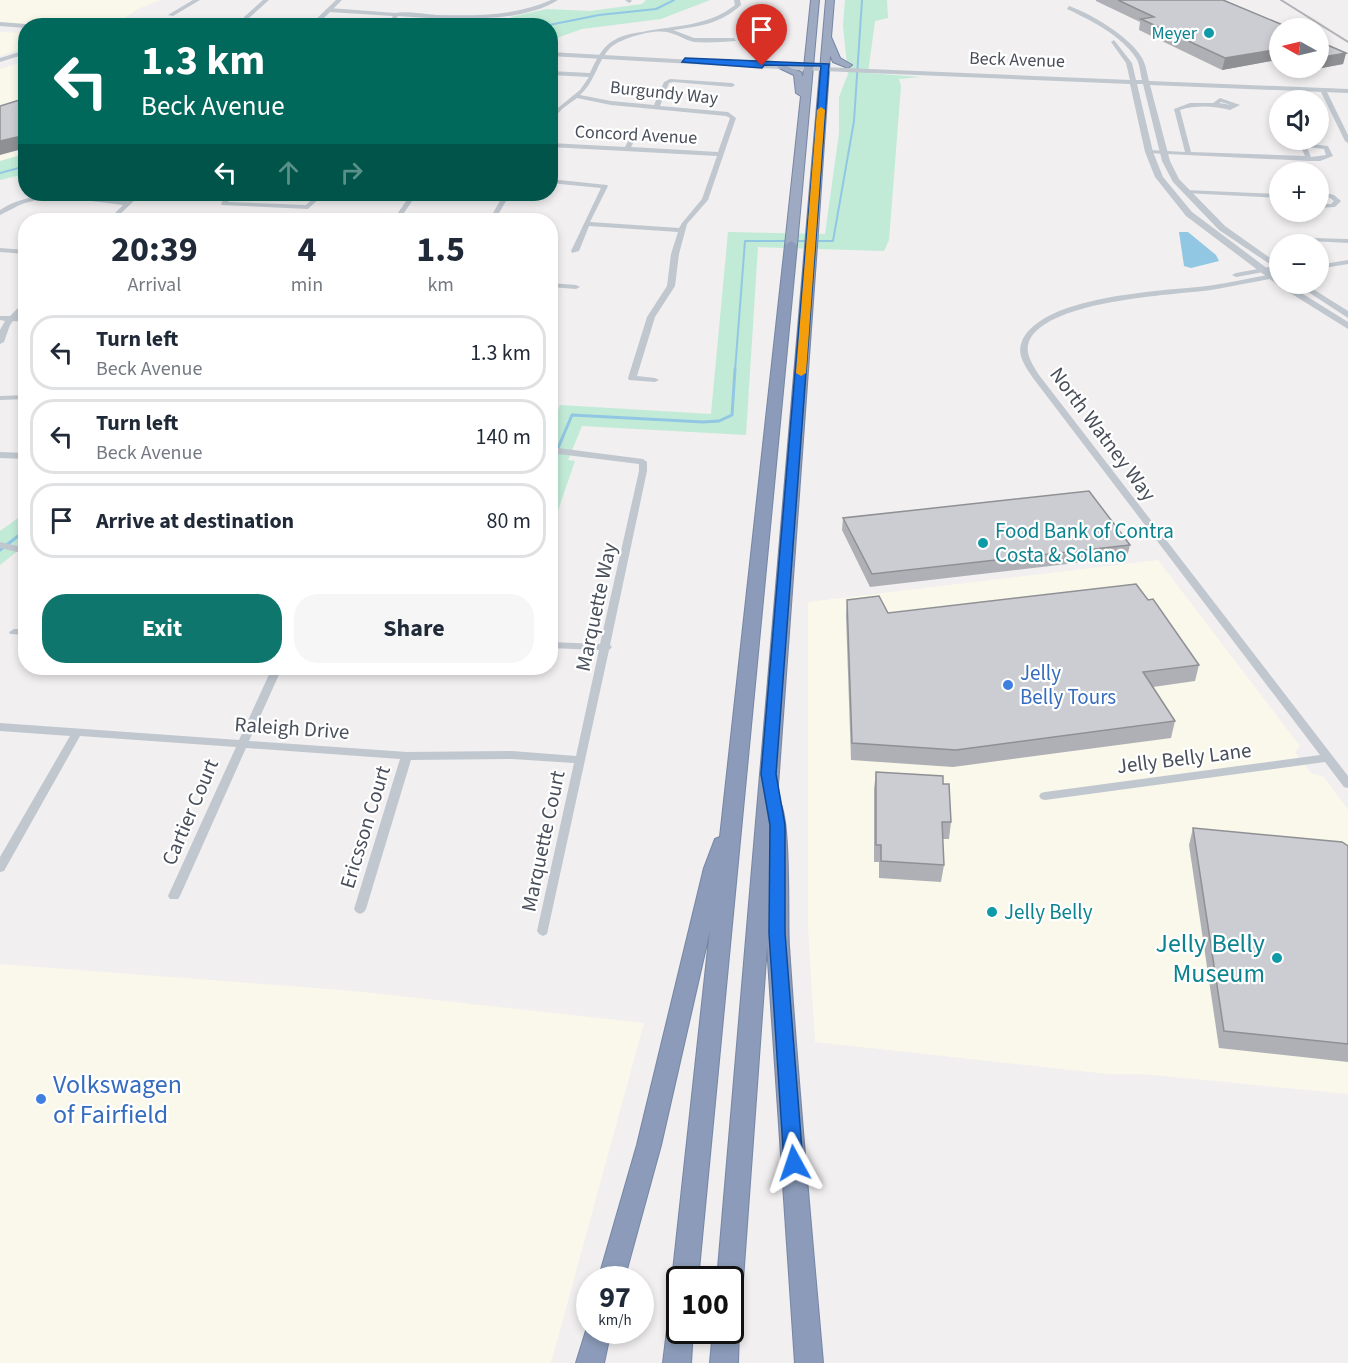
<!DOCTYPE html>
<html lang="en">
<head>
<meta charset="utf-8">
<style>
  body { margin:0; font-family:"Source Sans 3",sans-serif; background:#f6f6f7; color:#1f2937; height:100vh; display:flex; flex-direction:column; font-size:22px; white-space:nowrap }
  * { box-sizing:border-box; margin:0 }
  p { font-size:20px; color:#747a83 }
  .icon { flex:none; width:33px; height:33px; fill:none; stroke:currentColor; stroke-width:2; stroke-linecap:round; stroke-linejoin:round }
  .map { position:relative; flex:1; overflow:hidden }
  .drawer { position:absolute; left:18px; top:213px; width:540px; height:462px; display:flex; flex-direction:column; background:#fff; border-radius:24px; box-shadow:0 3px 9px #0003 }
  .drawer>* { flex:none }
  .top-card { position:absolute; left:18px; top:18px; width:540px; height:183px; border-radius:24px; box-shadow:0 3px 9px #0003; background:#00695c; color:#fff; overflow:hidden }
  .needle { width:39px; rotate:278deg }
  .fabs { position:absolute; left:1269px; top:18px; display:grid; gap:12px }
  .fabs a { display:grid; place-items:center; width:60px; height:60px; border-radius:50%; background:#fff; box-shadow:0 3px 9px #0003; font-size:30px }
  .speed { position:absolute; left:576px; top:1266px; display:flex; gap:12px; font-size:30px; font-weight:700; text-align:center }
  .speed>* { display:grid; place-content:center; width:78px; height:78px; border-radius:50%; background:#fff; box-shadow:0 3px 9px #0003; line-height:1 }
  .speed small { font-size:15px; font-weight:400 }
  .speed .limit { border:3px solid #111; border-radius:9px; background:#fff; color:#111 }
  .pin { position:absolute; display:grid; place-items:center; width:51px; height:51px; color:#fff; margin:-62px -26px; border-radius:50% 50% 50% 0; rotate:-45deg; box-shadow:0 0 6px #0007 }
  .pin .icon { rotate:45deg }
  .me { position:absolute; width:66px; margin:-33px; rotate:355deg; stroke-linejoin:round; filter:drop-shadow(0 0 4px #0008) }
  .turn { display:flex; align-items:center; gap:21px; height:126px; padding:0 24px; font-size:27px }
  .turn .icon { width:78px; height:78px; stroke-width:2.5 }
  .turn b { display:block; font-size:42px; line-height:51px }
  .lanes { display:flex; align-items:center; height:57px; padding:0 24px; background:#0003; justify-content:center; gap:30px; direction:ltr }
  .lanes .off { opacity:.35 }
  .eta { display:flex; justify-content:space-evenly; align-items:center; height:102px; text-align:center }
  .eta b { font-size:36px; font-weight:700; line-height:42px }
  .primary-button { display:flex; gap:12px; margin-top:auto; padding:12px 24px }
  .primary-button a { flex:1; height:69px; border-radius:24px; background:#0f766e; color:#fff; font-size:24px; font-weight:700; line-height:69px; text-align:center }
  .primary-button a+a { background:#f6f6f7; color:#1f2937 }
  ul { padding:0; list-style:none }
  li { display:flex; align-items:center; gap:18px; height:75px; margin:0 12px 9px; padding:0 12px; border:3px solid #e0e1e3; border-radius:24px }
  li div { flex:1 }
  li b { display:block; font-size:22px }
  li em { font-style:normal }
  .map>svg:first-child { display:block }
  .commercial { fill:#faf8ea }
  .green { fill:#c1ebd7 }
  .water { fill:#92c7e4 }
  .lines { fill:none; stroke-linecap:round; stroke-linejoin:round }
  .stream-far1 { stroke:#92c7e4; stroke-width:2 }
  .stream { stroke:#92c7e4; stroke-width:3 }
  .trunk-casing { stroke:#7686a5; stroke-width:2 }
  .motorway-casing { stroke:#7686a5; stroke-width:2 }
  .minor { fill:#c0c7cf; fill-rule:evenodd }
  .tertiary { fill:#c0c7cf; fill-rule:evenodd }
  .trunk { fill:#9eaac2; fill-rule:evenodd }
  .motorway { fill:#8b9bb9; fill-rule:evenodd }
  .rail { stroke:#b1b3b8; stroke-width:2 }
  .wall { fill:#afb0b5 }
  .shaded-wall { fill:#8f9094 }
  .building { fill:#cccdd3; stroke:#8f9094; stroke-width:1.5 }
  .route { fill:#1a73e8; stroke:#114b97; stroke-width:1.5 }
  .slow { fill:#f59e0b }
  .culture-dot { fill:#0f9aa8; stroke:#fff; stroke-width:2 }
  .shop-dot { fill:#3f7fe0; stroke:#fff; stroke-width:2 }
  .labels { text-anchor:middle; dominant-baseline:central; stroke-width:4.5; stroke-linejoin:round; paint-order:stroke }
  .far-culture-label { font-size:18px; fill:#0d838f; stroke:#fff; text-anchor:end }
  .far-street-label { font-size:18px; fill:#484f5a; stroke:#fff }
  .street-label { font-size:21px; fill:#484f5a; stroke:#fff }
  .culture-label { font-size:21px; fill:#0d838f; stroke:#fff; text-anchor:start }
  .shop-label { font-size:21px; fill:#366cbe; stroke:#fff; text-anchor:start }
  .near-culture-label { font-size:26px; fill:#0d838f; stroke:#fff; text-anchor:end }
  .near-shop-label { font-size:26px; fill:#366cbe; stroke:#fff; text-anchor:start }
</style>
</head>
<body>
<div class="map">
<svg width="1348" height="1363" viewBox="0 0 1348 1363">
  <rect width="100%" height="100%" fill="#f1efef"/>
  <g class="commercial">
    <polygon points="0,0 160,0 136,10 116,25 57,26 0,23"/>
    <polygon points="0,32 25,33 25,47 0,56"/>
    <polygon points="25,61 25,154 0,161 0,69"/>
    <polygon points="1158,560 1300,746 1295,752 1311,773 1324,777 1348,810 1348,1094 1142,1074 1108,1074 815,1042 808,928 808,602"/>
    <polygon points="0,964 354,991 644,1023 551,1363 0,1363"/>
  </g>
  <g class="green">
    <polygon points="646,0 710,0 661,19 582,29 551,40 550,26 514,25 511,17 547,9 590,11 642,4"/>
    <polygon points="845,0 887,0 888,18 875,21 868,73 921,77 899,79 901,86 889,240 884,251 758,247 746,435 582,426 568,460 575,461 551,531 551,428 560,405 711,414 728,232 825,234 839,133 839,97 848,74 843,26"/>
    <polygon points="25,154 25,174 0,180 0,161"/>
    <polygon points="25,513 25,545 0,565 0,531"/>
  </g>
  <polygon class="water" points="1179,232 1188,232 1216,255 1219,261 1191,268 1184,266"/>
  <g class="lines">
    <g class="stream-far1">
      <polyline points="544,26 599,15 656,9 674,0"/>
      <polyline points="0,173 26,166"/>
      <polyline points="735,371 745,241 833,241 854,121 862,0"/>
    </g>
    <g class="stream">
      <polyline points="550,467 572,415 703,422 719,421 732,415 735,369"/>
      <polyline points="0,550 26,530"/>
    </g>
    <defs>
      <g id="trunk">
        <polygon points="811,0 819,0 797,245 791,248 785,245 801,96 796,93 794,75 777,67 781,64 801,72 803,77"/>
        <polygon points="826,0 834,0 831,37 840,58 852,65 848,68 833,62 830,55 817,246 811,249 805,246"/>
      </g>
      <g id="motorway">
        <polygon points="791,241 797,245 698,1280 680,1280 680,1290 676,1288 672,1280 710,930 661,1145 624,1280 598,1280 637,1145 704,868 715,839 720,837 785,245"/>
        <path d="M811,242L817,246L777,799C792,806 787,924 789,946C798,1085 811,1224 823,1363H795L767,946L743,1280L739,1288L730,1292V1280H717L805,246Z"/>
        <polygon points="680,1318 680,1330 693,1330 691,1363 663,1363 667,1330 671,1321"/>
        <polygon points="730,1319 735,1321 739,1330 738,1363 710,1363 713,1330 730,1330"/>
        <polygon points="589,1321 590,1330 611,1330 604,1363 576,1363"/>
      </g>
    </defs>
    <use href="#trunk" class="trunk-casing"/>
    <use href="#motorway" class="motorway-casing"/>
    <g class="minor">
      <polygon points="193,0 200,0 173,16 168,15"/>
      <polygon points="263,0 269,0 248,19 244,19 244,17"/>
      <path d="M551,0H558C519,25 444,19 398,16L391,26H386L393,16L329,12L326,10L329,8L396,13C405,11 425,14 436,15C475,16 515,16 551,0Z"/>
      <polygon points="625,0 631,0 632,1 629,3"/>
      <path d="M734,0H740L741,5C722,23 698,27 673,30L694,38H734L736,41C723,42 707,43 694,42C685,40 677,34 667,32C654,29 620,38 610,48C597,62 595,82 580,95L611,101L654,105L664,82L670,79L732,83L735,85L732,87L673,82L669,83L660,106L728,112L736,118L708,200L687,224L679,254L675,286L655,317L637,376L655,378L659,380L655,382L629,380L628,378L647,317L667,286L671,254L678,232L589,226L579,251L572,253L571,251L601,188L550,183V179L607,185L608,186L590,222L679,228L682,223L702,199L717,156L550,147V143L625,147L631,136L634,134L637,136L631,147L718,152L730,118L726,116L611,105L577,98L562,109L550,122V115L553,112L580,90L589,77L550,75V71L590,73C595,62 601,49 611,42C620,36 631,33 642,32C675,25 708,27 735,5Z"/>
      <polygon points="1323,88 1326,90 1348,135 1348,143 1345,141 1320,90"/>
      <path d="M1220,98L1240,105L1230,110C1214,106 1196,105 1180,110L1191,152L1305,156L1300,145L1303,143L1328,146L1333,156L1320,161H1309L1147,153V151L1149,150L1185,152L1174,109L1190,103H1213ZM1221,102L1231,105L1219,103ZM1307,147L1324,149L1326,155L1311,157Z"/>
      <polygon points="1186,190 1280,194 1280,198 1184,193 1183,192"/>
      <polygon points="1318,191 1334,195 1341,201 1335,207 1318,208 1318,204 1331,204 1334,201 1330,198 1318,195"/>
      <path d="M135,194H141L114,220H108L123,205C92,202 56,194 25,203C16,206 9,211 0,215V210C37,186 86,198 127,201Z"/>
      <polygon points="227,194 233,194 228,202 306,205 318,194 324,194 308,209 222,205 221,204"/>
      <polygon points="411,194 417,194 399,220 393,220"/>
      <polygon points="504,194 510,194 495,220 489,220"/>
      <polygon points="1313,238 1348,239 1348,243 1311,241 1311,239"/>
      <polygon points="0,248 26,250 26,254 0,252"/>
      <polygon points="1348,260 1348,264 1318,269 1318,265"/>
      <polygon points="1280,265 1280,269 1236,277 1232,275 1236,273"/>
      <path d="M1280,273V277C1257,281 1234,286 1211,290C1174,295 1039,300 1028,345C1026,356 1034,367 1039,375L1348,776V788L1344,787L1325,762L1045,800L1041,799L1039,796L1041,793L1045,792L1320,755L1033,378C1027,369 1017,356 1021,344C1037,295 1164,291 1207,286C1231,283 1255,277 1280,273Z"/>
      <polygon points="550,283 576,285 580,287 576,289 550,287"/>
      <polygon points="23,303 26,303 26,310 18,317 26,318 26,322 13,321 10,325 4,342 0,344 0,330 5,321 0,320 0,316 10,316"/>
      <polygon points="26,395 26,399 0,400 0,396"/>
      <polygon points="550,447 643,459 647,462 647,471 610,645 612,647 609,650 547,934 543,936 539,934 537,931 574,763 512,759 411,760 366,909 364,912 360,914 356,912 354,909 400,759 246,748 180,896 178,899 170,899 168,896 236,747 80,736 4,871 0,872 0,857 70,736 0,731 0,723 239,740 272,668 282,668 249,741 407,752 512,751 576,756 599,650 550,648 550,642 600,644 639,471 639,464 550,453"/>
      <polygon points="0,452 26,453 26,459 0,458"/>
      <polygon points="0,542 26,548 26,554 0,548"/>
      <polygon points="14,629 26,629 26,635 10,634 9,632"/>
    </g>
    <g class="tertiary">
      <polygon points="336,0 342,0 316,26 309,26"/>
      <path d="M1069,6C1092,14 1130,37 1142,58C1146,64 1147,74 1149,81L1348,89V93L1150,85L1170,161L1179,179L1225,226L1280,265V271L1219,230L1173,182L1162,161L1143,84H1137L1153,152L1163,177L1192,212L1280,278V284H1287L1348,322V329L1279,286L1186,216L1155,177L1145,152L1130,84L799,70L550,56V52L799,66L1130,80L1126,63L1111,42L1114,40L1132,63L1136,80H1142C1140,73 1140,64 1136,58C1121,35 1090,20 1067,9Z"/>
      <polygon points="0,22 26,24 29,26 26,26 26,28 0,26"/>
      <polygon points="26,50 26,54 0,62 0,58"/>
      <polygon points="1296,284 1305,284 1348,311 1348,318"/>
    </g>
    <use href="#trunk" class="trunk"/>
    <use href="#motorway" class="motorway"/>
    <polyline class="rail" points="1281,0 1348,42"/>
  </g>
  <g class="wall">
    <polygon points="1096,0 1223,0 1280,28 1280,65 1271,61 1222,70 1139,30 1140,22 1096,1"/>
    <polygon points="1346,53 1343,64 1295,73 1284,68 1318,68"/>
    <polygon points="843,518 1130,545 1127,557 870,587 842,530"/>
    <polygon points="847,600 888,613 1148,600 1199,665 1195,681 1153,687 1175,721 1171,738 953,767 851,760 846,616"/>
    <polygon points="876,772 943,784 951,822 949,839 942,839 944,865 941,882 879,878 879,862 874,862 874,789"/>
    <polygon points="1193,828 1348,846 1348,1062 1219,1048 1189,845"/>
  </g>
  <g class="shaded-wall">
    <polygon points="1273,50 1271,61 1222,70 1225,58"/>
    <polygon points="1346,53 1343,64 1295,73 1297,68 1318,68 1318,58"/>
    <polygon points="26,135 26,148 0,155 0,141"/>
  </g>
  <g class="building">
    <polygon points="1118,0 1223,0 1290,28 1280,28 1280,53 1273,50 1225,58 1141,19 1154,17"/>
    <polygon points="1318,41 1346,53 1318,58"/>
    <polygon points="26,98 26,135 0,141 0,106"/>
    <polygon points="1089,491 1130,545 872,574 843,518"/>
    <polygon points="1136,584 1148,600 1153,599 1199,665 1143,672 1175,721 956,750 852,743 847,600 879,596 888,613"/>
    <polygon points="876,772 943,776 943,784 949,784 951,822 942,822 944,865 881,861 881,845 876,845"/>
    <polygon points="1193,828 1342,842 1348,846 1348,1044 1224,1031"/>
  </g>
  <polygon class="route" points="685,58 829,64 776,774 785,825 785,933 803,1163 800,1168 794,1171 787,1168 784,1163 769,933 770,825 761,774 821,66 764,65 762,68 682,62"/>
  <polygon class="slow" points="821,107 825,110 806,373 801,376 796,373 817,110"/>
  <g class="culture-dot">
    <circle cx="1209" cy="33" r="6"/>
    <circle cx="983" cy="543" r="6"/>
    <circle cx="992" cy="912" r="6"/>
    <circle cx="1277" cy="958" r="6"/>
  </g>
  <g class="shop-dot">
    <circle cx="1008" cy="685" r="6"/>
    <circle cx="41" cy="1099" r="6"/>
  </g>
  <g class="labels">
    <g class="far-culture-label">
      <text x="1197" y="33">Meyer</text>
    </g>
    <g class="far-street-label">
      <text transform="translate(1017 60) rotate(2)">Beck Avenue</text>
      <text transform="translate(664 93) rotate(6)">Burgundy Way</text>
      <text transform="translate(636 135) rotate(3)">Concord Avenue</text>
    </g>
    <g class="street-label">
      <text transform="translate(1103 434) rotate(53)">North Watney Way</text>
      <text transform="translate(596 607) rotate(-78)">Marquette Way</text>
      <text transform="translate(292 728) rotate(4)">Raleigh Drive</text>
      <text transform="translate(1184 758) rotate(-7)">Jelly Belly Lane</text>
      <text transform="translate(190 812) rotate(-67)">Cartier Court</text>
      <text transform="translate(365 827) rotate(-73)">Ericsson Court</text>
      <text transform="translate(543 841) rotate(-78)">Marquette Court</text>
    </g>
    <g class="culture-label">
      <text x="995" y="531">Food Bank of Contra<tspan x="995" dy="24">Costa &amp; Solano</tspan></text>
      <text x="1004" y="912">Jelly Belly</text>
    </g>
    <g class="shop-label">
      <text x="1020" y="673">Jelly<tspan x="1020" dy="24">Belly Tours</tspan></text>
    </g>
    <g class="near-culture-label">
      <text x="1265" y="943">Jelly Belly<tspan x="1265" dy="30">Museum</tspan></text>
    </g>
    <g class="near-shop-label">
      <text x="53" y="1084">Volkswagen<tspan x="53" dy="30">of Fairfield</tspan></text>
    </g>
  </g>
</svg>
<div class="fabs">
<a><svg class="needle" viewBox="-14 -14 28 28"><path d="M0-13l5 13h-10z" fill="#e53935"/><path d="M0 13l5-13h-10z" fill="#747a83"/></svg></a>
<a><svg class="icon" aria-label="sound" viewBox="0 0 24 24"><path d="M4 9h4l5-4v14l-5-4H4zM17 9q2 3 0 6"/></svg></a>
<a>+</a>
<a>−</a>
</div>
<div class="speed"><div>97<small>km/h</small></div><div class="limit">100</div></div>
<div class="pin" style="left:762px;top:66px;background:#d93025"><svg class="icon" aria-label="arrive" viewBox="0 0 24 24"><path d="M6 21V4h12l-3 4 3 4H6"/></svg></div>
<svg class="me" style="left:794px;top:1163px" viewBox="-20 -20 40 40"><path d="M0-17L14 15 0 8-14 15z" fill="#1a73e8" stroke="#fff" stroke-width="4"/></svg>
<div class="top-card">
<div class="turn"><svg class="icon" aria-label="left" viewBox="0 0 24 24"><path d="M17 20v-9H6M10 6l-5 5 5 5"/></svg><div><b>1.3 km</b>Beck Avenue</div></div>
<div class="lanes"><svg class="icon" aria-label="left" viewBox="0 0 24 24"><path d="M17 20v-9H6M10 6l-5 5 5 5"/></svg><svg class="icon off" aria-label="ahead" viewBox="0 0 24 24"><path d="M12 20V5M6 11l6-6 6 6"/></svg><svg class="icon off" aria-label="right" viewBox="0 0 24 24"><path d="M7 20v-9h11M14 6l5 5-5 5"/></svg></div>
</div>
<section class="drawer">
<div class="eta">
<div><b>20:39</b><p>Arrival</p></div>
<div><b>4</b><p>min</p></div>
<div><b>1.5</b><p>km</p></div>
</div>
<ul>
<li><svg class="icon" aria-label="left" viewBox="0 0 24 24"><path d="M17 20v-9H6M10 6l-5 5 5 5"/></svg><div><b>Turn left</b><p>Beck Avenue</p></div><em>1.3 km</em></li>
<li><svg class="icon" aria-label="left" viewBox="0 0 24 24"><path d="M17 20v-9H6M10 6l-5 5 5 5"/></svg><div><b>Turn left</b><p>Beck Avenue</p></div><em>140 m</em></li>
<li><svg class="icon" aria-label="arrive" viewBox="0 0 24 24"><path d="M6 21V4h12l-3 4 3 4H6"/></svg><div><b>Arrive at destination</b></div><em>80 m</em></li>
</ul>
<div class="primary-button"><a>Exit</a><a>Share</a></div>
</section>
</div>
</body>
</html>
